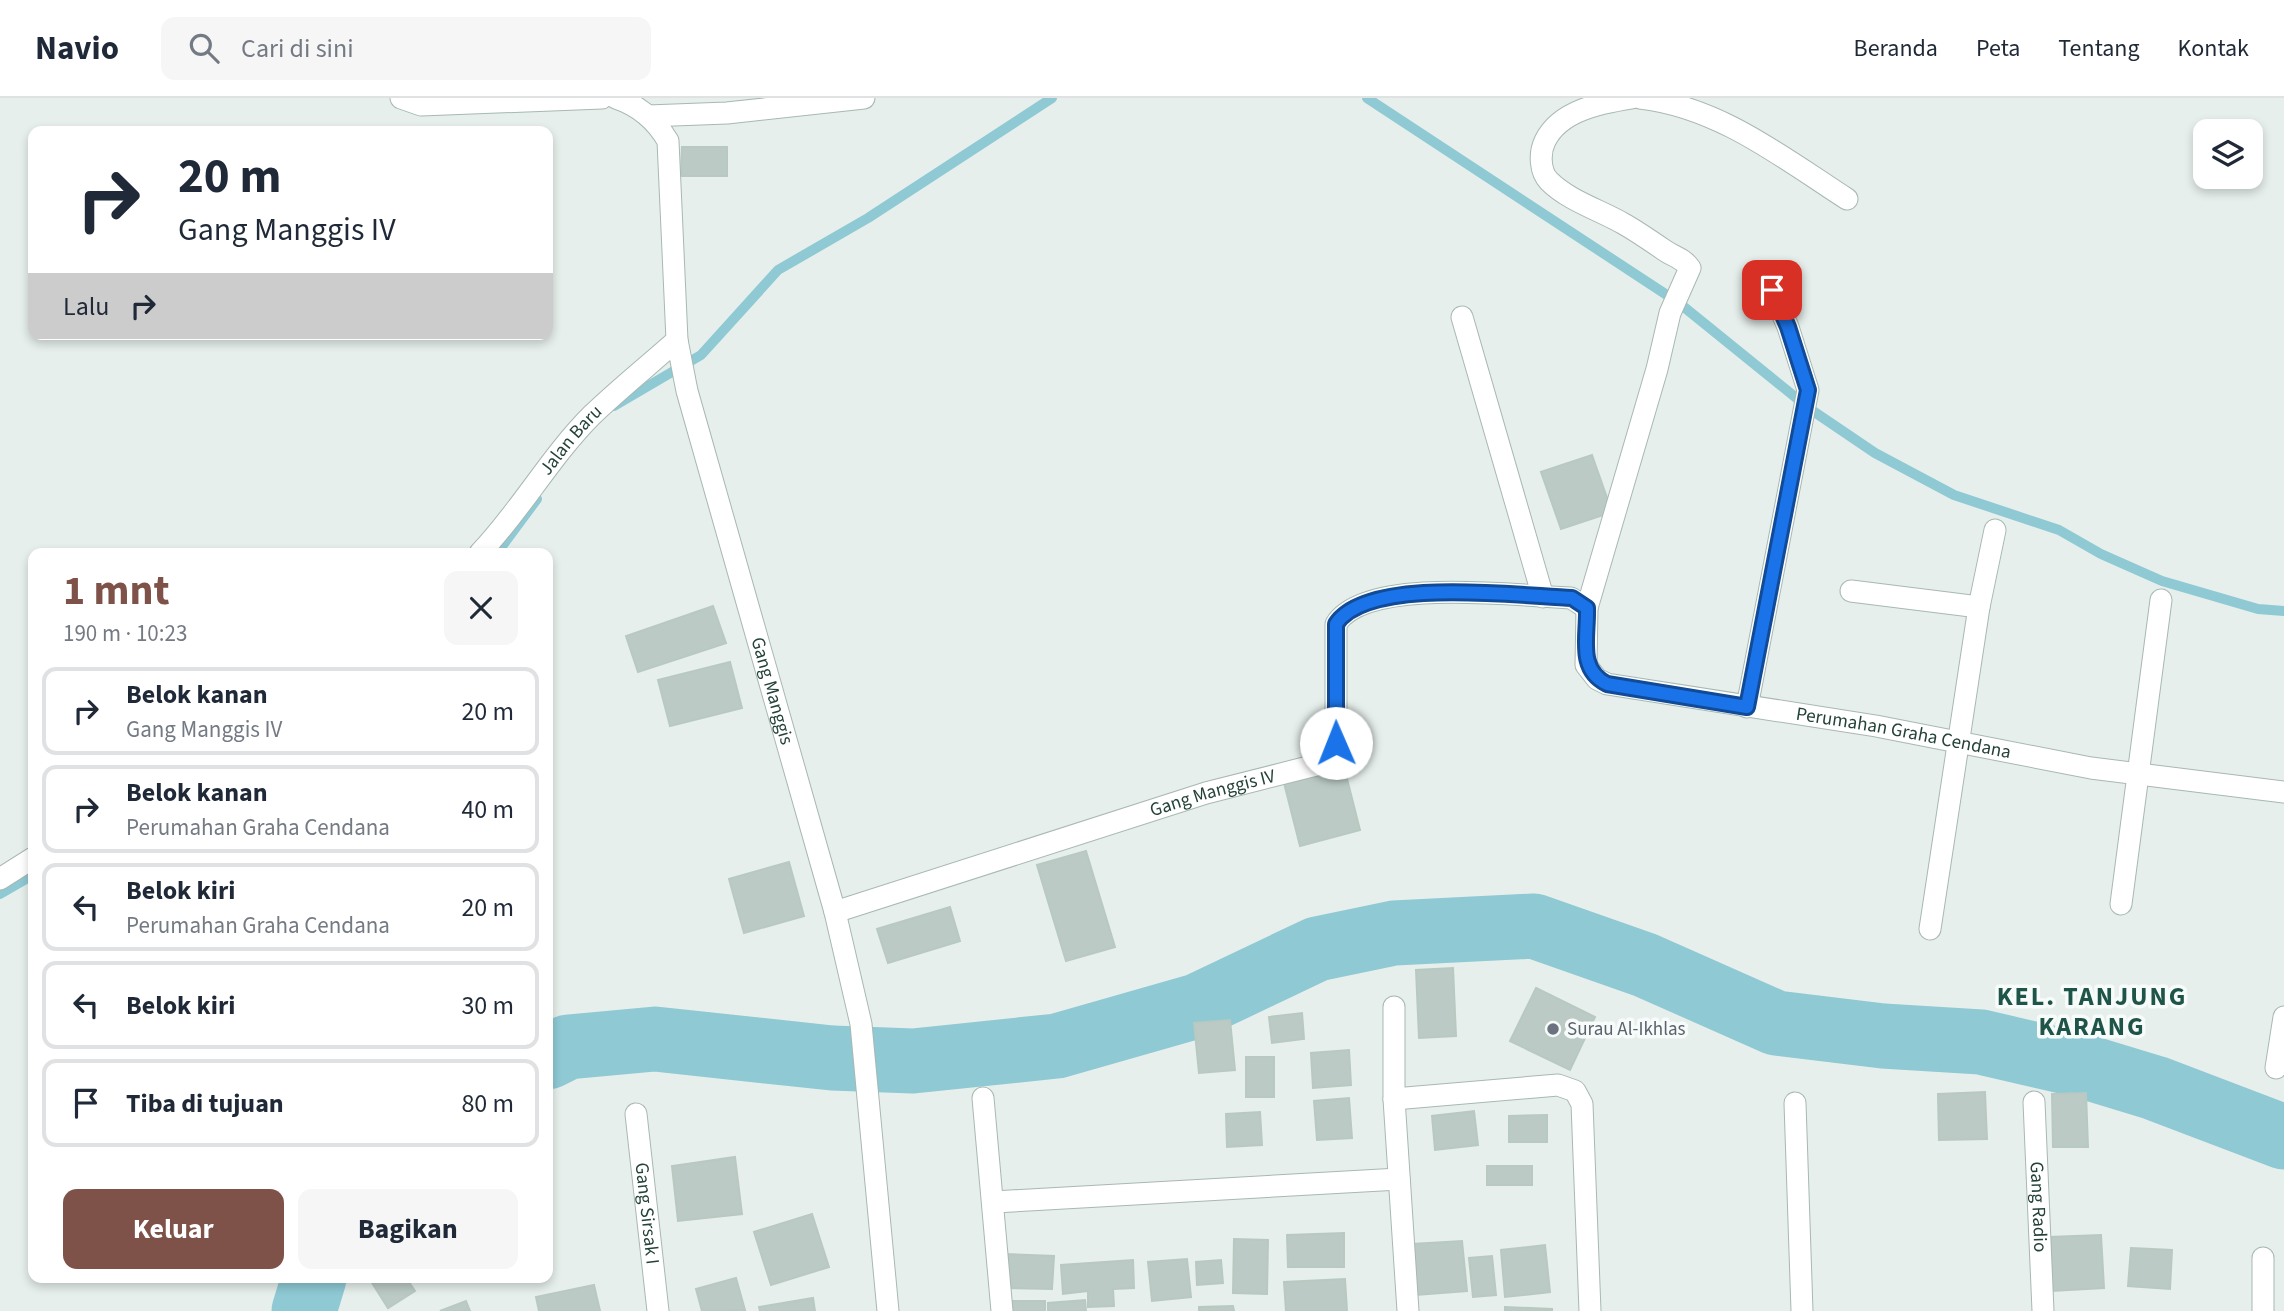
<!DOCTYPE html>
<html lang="id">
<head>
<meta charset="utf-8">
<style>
  body { margin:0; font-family:"Source Sans 3",sans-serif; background:#f6f6f7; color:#1f2937; height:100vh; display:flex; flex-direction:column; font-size:26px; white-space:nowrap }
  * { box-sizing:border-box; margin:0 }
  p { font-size:23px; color:#747a83 }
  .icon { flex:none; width:38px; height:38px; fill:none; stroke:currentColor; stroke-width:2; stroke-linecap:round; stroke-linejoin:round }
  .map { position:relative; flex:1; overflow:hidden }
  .drawer { position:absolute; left:28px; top:450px; width:525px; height:735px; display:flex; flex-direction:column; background:#fff; border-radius:14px; box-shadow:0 4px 10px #0003 }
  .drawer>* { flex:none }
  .banner { position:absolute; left:28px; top:28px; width:525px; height:214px; border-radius:14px; box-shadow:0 4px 10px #0003; background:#fff; color:#1f2937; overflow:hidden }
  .buttons { position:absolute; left:2193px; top:21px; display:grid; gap:14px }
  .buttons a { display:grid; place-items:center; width:70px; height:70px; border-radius:14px; background:#fff; box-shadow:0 4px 10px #0003; font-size:35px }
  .pin { position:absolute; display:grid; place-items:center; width:60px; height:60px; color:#fff; margin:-30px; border-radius:14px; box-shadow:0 4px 10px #0006 }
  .me { position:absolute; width:77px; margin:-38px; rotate:359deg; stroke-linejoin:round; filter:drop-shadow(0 0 5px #0008) }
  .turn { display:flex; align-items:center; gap:24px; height:147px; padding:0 35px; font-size:32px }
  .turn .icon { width:91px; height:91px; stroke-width:2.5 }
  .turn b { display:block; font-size:49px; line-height:60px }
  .then { display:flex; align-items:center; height:66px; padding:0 35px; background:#0003; gap:14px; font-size:26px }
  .round { display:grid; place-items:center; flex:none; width:74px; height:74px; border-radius:14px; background:#f6f6f7 }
  .overview { display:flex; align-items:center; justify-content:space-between; height:119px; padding:0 35px }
  h1 { font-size:42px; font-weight:700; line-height:52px; color:#7f5249 }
  .primary-button { display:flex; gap:14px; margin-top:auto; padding:14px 35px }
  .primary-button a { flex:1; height:80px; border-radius:14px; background:#7f5249; color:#fff; font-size:28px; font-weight:700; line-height:80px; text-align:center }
  .primary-button a+a { background:#f6f6f7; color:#1f2937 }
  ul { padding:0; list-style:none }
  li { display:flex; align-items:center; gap:21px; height:88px; margin:0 14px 10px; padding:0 21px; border:4px solid #e0e1e3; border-radius:14px }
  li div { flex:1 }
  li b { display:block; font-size:26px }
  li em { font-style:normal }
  header { display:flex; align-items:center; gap:42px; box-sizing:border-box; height:98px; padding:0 35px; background:#fff; border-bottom:2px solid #e0e1e3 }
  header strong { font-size:33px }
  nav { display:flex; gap:38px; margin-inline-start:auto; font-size:24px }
  .search { width:490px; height:63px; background:#f6f6f7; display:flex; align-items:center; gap:18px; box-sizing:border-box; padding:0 24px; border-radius:14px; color:#747a83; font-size:26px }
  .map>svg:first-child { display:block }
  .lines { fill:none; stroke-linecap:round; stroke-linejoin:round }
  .stream { stroke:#8ec9d4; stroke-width:10 }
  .river { stroke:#8ec9d4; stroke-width:65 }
  .building { fill:#bbcac4; stroke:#b8c9c2; stroke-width:2 }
  .minor-casing { stroke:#a8b8b2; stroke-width:23 }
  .minor { stroke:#fff; stroke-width:21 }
  .route-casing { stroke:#114b97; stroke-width:18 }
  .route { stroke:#1a73e8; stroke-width:12 }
  .worship-dot { fill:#6b7280; stroke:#f7fbf9; stroke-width:2.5 }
  .labels { text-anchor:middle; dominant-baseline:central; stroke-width:7; stroke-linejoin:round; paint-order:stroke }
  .street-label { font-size:19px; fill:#24423a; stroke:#f7fbf9 }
  .worship-label { font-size:19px; fill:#5b616d; stroke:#f7fbf9; text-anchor:start }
  .district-label { font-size:26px; font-weight:bold; letter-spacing:2px; fill:#1f5548; stroke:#f7fbf9 }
</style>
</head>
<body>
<header>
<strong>Navio</strong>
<div class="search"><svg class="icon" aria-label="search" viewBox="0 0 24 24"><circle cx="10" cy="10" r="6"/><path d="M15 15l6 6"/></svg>Cari di sini</div>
<nav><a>Beranda</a><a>Peta</a><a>Tentang</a><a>Kontak</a></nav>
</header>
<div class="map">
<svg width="2284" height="1213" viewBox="0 0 2284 1213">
  <rect width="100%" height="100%" fill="#e6efeb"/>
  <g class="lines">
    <g class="stream">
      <polyline points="1367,0 1679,205 1810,311 1875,355 1954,397 2059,432 2101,456 2162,483 2258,511 2284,513"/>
      <polyline points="614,308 701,257 778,172 868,120 1052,0"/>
      <polyline points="497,455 537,401"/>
      <polyline points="0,796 33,777"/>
    </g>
    <g class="river">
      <polyline points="548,959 568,949 655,941 832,960 913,963 1057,948 1197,908 1317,851 1394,835 1534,828 1645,867 1776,925 1883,938 1981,944 2076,966 2155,990 2284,1039"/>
      <polyline points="304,1213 314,1180"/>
    </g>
  </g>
  <g class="building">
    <polygon points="682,49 727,49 727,78 681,78"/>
    <polygon points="1592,357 1612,414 1561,431 1541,374"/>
    <polygon points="713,508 726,545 638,574 626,538"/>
    <polygon points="730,564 742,610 670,628 658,582"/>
    <polygon points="1343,665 1360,732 1300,748 1283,681"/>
    <polygon points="1086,753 1115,849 1066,863 1037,767"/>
    <polygon points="789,764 804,818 744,835 729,781"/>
    <polygon points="950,809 960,843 888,865 877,831"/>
    <polygon points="1453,870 1456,938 1419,940 1416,872"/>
    <polygon points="1536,890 1595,919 1570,972 1510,943"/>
    <polygon points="1302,915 1304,941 1272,945 1269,919"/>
    <polygon points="1230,922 1235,972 1199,975 1194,925"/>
    <polygon points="1349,952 1351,987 1313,990 1311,955"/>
    <rect x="1246" y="959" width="28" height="40"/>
    <polygon points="1985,994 1987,1041 1939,1042 1938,996"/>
    <polygon points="2086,995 2088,1049 2053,1049 2052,996"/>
    <polygon points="1349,1000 1352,1040 1317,1042 1314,1003"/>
    <polygon points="1474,1013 1478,1047 1435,1052 1432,1018"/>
    <polygon points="1260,1014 1262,1047 1227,1049 1226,1016"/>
    <polygon points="1547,1017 1547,1044 1509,1044 1509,1018"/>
    <polygon points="735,1059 742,1116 678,1123 672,1068"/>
    <rect x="1487" y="1068" width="45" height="19"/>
    <polygon points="812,1116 829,1169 771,1187 754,1134"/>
    <polygon points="1344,1135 1344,1169 1288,1169 1287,1137"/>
    <polygon points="2101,1137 2104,1190 2052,1193 2049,1139"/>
    <polygon points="1234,1141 1268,1142 1267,1196 1233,1195"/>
    <polygon points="1462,1143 1467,1193 1416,1197 1412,1146"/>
    <polygon points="1545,1147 1550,1194 1505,1199 1501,1152"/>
    <polygon points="2131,1150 2172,1152 2170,1191 2128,1188"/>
    <polygon points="1004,1156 1054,1158 1052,1191 1004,1190"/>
    <polygon points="1492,1158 1496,1197 1473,1199 1469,1160"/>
    <polygon points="1187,1161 1191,1199 1152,1203 1148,1164"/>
    <polygon points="1133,1162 1134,1190 1113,1191 1114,1208 1088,1209 1088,1193 1063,1196 1061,1167"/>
    <polygon points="1221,1162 1223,1185 1197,1187 1196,1164"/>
    <polygon points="369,1180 406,1180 415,1193 388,1210"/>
    <polygon points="736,1180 745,1212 702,1213 696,1191"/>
    <polygon points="1345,1181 1347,1213 1286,1213 1284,1184"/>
    <polygon points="594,1187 600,1213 539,1213 536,1199"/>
    <polygon points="813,1200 815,1213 760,1213 759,1209"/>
    <polygon points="1085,1202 1086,1213 1048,1213 1048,1205"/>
    <polygon points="466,1203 470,1213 440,1213"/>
    <rect x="1006" y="1203" width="39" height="10"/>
    <polygon points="1233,1208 1234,1213 1199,1213 1199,1209"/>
    <polygon points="1505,1209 1552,1211 1552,1213 1505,1213"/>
  </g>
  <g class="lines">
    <defs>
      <g id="minor">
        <polyline points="401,0 421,7 602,0"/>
        <path id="s1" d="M616,0C640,8 656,22 668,43L677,242L687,293L835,814L861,926L888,1213"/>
        <path id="s2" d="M1632,0C1601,5 1560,12 1545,43C1539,55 1540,74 1549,83C1569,103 1600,112 1624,126C1638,134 1651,143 1664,152C1674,159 1683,160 1690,170L1670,215L1657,271L1587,510L1586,567L1597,581L1607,586L1876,628L2091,670L2284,694"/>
        <path d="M1640,0C1719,9 1782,59 1847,101"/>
        <polyline points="648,18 727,15 864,0"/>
        <polyline points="1462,219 1543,499"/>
        <path id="s3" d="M480,455C521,412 550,359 592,317C619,291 649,267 677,242"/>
        <polyline points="1851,493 1979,509"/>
        <polyline points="1747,609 1808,292 1788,229 1772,192"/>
        <polyline points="0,781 33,760"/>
        <polyline points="2121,806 2161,502"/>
        <path id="s4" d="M835,814L1206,695L1320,666L1336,645V526C1366,478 1520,498 1571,500L1587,510"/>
        <polyline points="1930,831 1979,509 1995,432"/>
        <polyline points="1394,909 1394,1001 1408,1213"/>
        <polyline points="2276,970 2284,919"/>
        <polyline points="983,1000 1002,1213"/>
        <polyline points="1394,1001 1558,987 1575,993 1582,1006 1590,1213"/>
        <path id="s5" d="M2034,1004L2043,1213"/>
        <polyline points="1795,1005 1802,1213"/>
        <path id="s6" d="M636,1016L658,1213"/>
        <polyline points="994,1104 1399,1081"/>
        <polyline points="2263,1160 2263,1213"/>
      </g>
    </defs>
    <use href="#minor" class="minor-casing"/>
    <use href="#minor" class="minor"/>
  </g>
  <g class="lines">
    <defs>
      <path id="route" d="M1336,645V526C1368,478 1519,498 1572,500L1587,510C1588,539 1577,571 1607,586L1747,609L1808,292L1788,229L1772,192"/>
    </defs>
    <use href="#route" class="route-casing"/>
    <use href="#route" class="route"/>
  </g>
  <circle class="worship-dot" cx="1553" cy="931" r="7"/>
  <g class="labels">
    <g class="street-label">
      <text stroke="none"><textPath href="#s3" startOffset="145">Jalan Baru</textPath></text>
      <text stroke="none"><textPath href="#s1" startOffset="632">Gang Manggis</textPath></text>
      <text stroke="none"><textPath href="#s2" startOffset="1052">Perumahan Graha Cendana</textPath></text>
      <text stroke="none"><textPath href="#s4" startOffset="396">Gang Manggis IV</textPath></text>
      <text stroke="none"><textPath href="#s5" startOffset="105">Gang Radio</textPath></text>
      <text stroke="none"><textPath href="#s6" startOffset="100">Gang Sirsak I</textPath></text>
    </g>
    <g class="worship-label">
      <text x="1567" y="931">Surau Al-Ikhlas</text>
    </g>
    <g class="district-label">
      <text x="2092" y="898">KEL. TANJUNG<tspan x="2092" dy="30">KARANG</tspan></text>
    </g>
  </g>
</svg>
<div class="buttons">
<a><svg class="icon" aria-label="layers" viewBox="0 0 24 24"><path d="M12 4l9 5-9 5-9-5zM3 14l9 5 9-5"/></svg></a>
</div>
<div class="pin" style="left:1772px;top:192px;background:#d93025"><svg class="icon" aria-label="arrive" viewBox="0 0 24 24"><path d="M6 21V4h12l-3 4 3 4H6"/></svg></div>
<svg class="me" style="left:1336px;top:645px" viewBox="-20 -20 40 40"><circle r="19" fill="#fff"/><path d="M0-13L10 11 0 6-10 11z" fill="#1a73e8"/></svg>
<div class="banner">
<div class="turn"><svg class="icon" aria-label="right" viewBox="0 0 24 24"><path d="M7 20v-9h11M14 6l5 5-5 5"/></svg><div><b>20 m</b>Gang Manggis IV</div></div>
<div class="then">Lalu<svg class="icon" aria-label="right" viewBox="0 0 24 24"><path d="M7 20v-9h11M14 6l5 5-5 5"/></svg></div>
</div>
<section class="drawer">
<div class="overview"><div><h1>1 mnt</h1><p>190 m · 10:23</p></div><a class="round"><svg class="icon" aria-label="close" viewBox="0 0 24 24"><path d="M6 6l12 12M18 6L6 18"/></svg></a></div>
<ul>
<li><svg class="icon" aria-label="right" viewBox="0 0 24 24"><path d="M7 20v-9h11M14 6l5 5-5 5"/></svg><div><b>Belok kanan</b><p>Gang Manggis IV</p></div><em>20 m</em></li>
<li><svg class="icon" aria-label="right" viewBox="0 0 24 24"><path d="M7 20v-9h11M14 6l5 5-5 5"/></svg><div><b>Belok kanan</b><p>Perumahan Graha Cendana</p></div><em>40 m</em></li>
<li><svg class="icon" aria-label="left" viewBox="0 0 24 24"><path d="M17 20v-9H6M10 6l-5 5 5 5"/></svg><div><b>Belok kiri</b><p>Perumahan Graha Cendana</p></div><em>20 m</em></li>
<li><svg class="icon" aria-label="left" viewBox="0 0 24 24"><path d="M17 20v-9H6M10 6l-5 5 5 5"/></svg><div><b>Belok kiri</b></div><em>30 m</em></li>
<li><svg class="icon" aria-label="arrive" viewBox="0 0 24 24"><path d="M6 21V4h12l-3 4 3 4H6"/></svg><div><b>Tiba di tujuan</b></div><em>80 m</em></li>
</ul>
<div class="primary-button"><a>Keluar</a><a>Bagikan</a></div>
</section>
</div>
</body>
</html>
